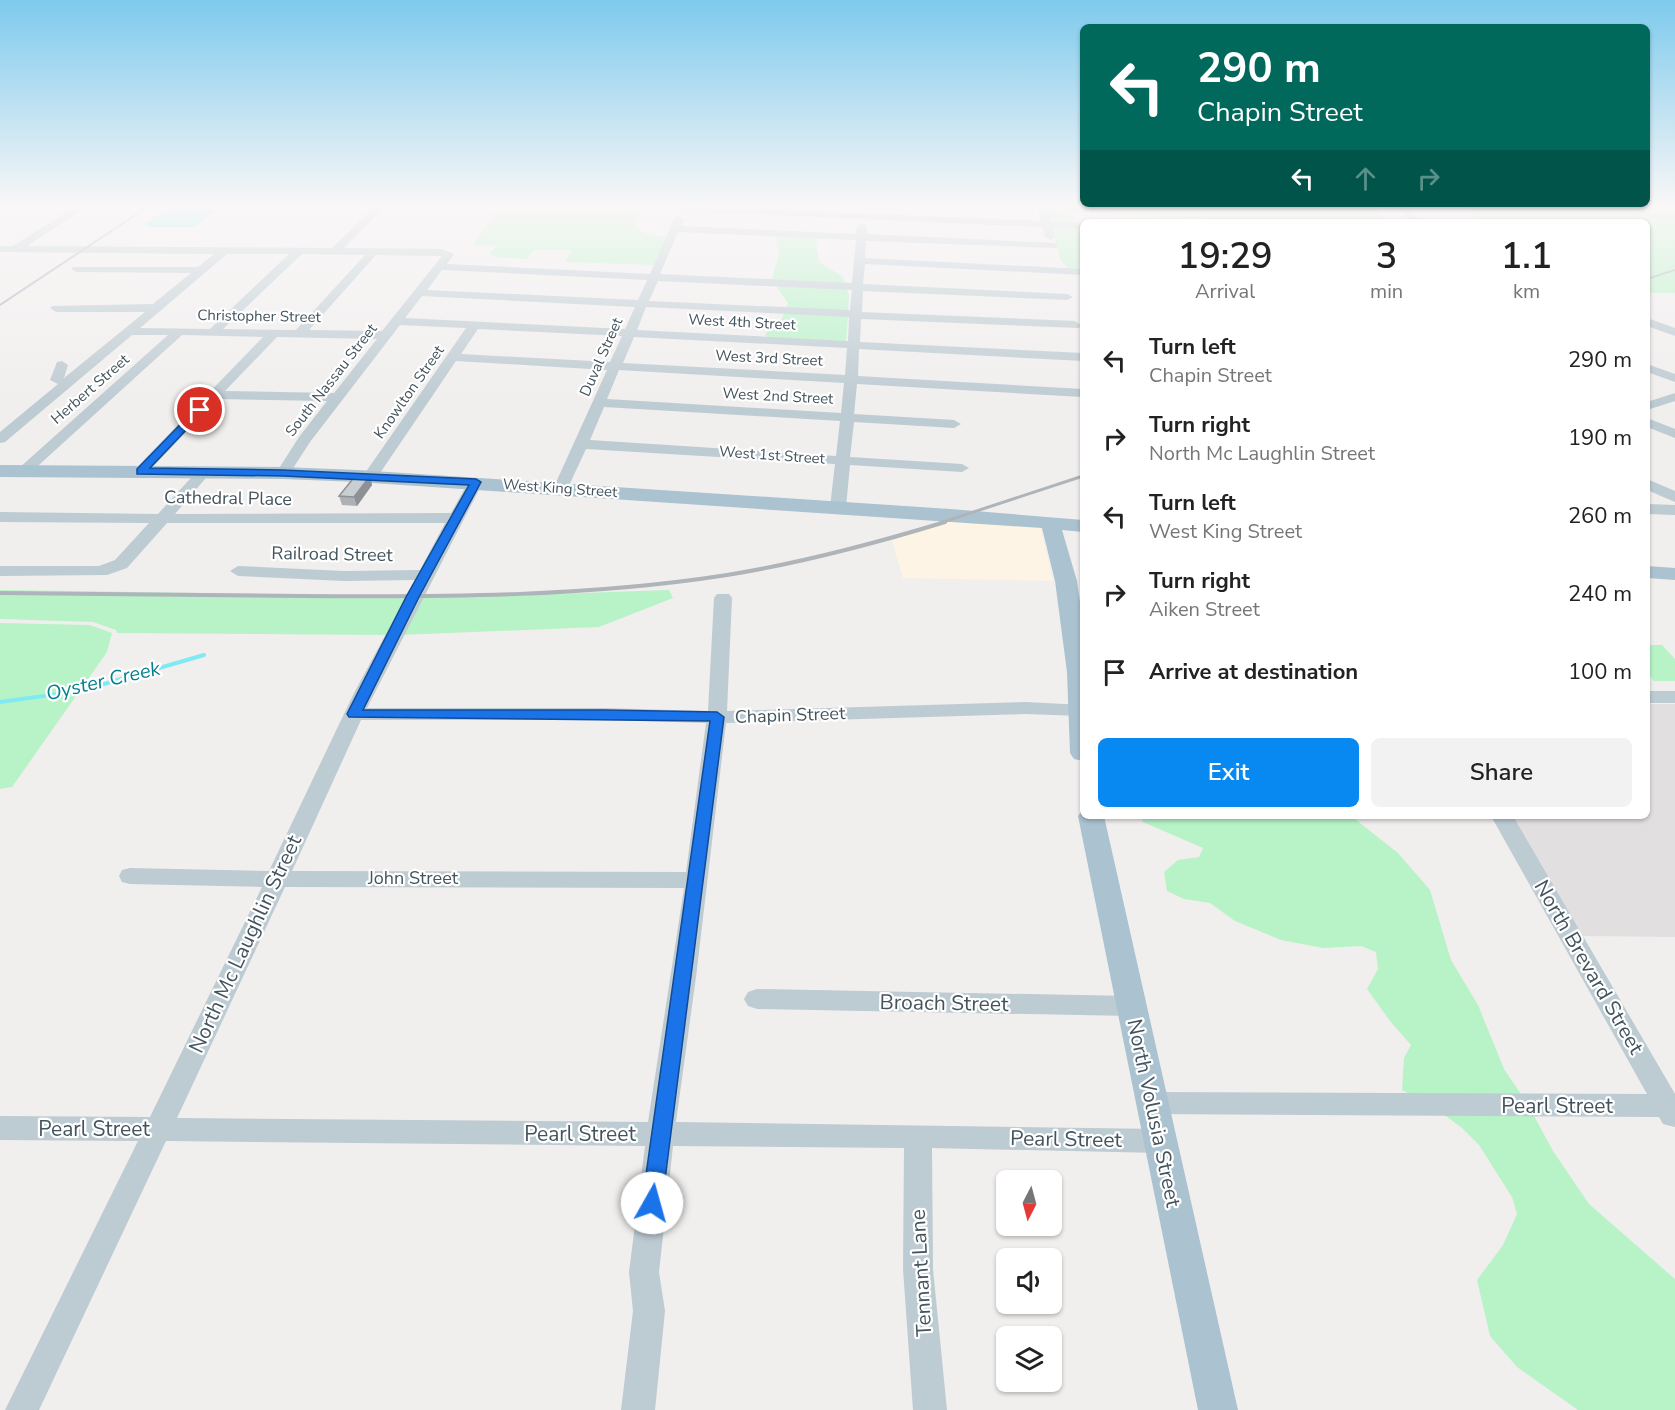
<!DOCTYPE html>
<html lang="en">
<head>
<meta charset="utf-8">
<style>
  body { margin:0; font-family:"Nunito Sans",sans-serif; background:#f2f2f2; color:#222; height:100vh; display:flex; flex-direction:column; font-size:22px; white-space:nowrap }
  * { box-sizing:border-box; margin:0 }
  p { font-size:20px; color:#767676 }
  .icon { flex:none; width:33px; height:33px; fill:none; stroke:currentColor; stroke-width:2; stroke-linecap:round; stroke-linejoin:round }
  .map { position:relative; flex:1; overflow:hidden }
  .side { position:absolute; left:1080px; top:219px; width:570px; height:600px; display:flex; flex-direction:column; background:#fff; border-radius:9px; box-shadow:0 2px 4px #0004 }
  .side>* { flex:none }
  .guide { position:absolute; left:1080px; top:24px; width:570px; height:183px; border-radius:9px; box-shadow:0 2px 4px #0004; background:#00695c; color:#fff; overflow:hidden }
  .needle { width:39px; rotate:186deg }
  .buttons { position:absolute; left:996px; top:1170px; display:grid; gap:12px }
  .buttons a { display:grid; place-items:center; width:66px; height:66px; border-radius:9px; background:#fff; box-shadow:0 2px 4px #0004; font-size:30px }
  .pin { position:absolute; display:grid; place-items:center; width:51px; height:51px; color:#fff; margin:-26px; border:3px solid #fff; border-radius:50%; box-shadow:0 2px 6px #0007 }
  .me { position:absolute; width:66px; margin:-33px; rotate:7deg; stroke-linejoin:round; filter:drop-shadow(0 0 4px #0008) }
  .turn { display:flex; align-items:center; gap:21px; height:126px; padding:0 18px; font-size:27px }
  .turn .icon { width:78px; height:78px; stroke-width:2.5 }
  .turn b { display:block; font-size:42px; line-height:51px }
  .lanes { display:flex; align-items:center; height:57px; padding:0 18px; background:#0003; justify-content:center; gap:30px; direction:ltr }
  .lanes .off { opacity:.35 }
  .eta { display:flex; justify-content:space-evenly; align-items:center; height:102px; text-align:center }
  .eta b { font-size:36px; font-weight:600; line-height:42px }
  .action { display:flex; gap:12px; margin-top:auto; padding:12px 18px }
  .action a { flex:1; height:69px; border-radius:9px; background:#0789f1; color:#fff; font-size:24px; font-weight:600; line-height:69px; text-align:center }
  .action a+a { background:#f2f2f2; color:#222 }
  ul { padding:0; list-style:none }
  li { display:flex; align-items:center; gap:18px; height:78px; padding:0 18px }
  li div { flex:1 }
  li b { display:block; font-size:22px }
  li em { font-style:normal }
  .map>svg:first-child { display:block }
  .commercial { fill:#fef4e5 }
  .education { fill:#e2dfe0 }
  .green { fill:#b7f3c7 }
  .water { fill:#80eaf4 }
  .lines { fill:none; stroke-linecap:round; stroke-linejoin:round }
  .stream { stroke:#80eaf4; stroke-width:4 }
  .minor { fill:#bdcbd2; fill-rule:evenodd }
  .major { fill:#abc2d0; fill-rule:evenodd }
  .rail-far2 { stroke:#afb4b9; stroke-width:2 }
  .rail-far1 { stroke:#afb4b9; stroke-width:3 }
  .rail { stroke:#afb4b9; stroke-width:4 }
  .wall { fill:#adb1b5 }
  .shaded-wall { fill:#8d9094 }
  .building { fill:#c9ced3; stroke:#8d9094; stroke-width:1.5 }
  .route { fill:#1a73e8; stroke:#114b97; stroke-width:1.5 }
  .labels { text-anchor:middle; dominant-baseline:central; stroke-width:4.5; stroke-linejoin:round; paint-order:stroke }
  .far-street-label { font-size:15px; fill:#44545d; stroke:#fff }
  .street-label { font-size:18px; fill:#44545d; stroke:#fff }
  .water-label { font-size:20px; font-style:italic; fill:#047f8c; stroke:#fff }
  .near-street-label { font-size:21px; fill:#44545d; stroke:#fff }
</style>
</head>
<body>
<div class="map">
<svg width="1675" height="1410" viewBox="0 0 1675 1410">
  <rect width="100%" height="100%" fill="#f1eeee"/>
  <polygon class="commercial" points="942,517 1040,525 1053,581 903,578 892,541 938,524"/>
  <polygon class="education" points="1647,704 1675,704 1675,937 1581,936 1510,816 1647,816"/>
  <g class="green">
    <path d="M499,206H645L634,224C641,236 655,236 668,237L656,265L565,262L572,250H534L527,259L497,257L490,254L496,246L473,245Z"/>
    <polygon points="1045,206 1372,206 1384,218 1384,222 1277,222 1069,212 1073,224 1051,224"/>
    <polygon points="1466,206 1675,206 1675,293 1647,293 1647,222 1482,222"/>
    <polygon points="1051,226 1074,227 1083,238 1083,270 1069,269 1061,261"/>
    <polygon points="775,235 818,238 816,245 819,262 843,277 845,284 772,280 779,253"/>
    <polygon points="775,284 846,287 849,296 848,312 786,309 788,303"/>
    <polygon points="785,312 848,315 846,341 767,338 765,334 781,320"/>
    <polygon points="0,590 407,596 388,635 117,633 116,630 93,622 0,619"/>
    <polygon points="669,590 673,598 599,627 400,635 419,596 467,597"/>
    <polygon points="0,623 90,625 112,633 107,652 12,787 0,789"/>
    <polygon points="1647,645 1662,645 1675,659 1675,681 1654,681 1647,673"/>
    <polygon points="1141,816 1351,816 1398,853 1430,890 1451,960 1478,1005 1504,1069 1523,1097 1415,1097 1402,1090 1404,1058 1411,1045 1390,1021 1367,989 1378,969 1376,952 1361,946 1323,948 1281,940 1235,921 1210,903 1184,899 1167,891 1164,872 1178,860 1199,857 1203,848 1143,822"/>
    <polygon points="1443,1114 1533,1114 1553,1151 1589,1204 1675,1279 1675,1410 1578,1410 1517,1367 1490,1336 1477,1280 1503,1245 1517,1214 1512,1197 1479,1145 1462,1128"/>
  </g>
  <polygon class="water" points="178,207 219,210 194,227 147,227 144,224 168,210"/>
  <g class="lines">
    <polyline class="stream" points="0,702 80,691 204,655"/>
    <g class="minor">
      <path d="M76,206H88L27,246L332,248L375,206H385L344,248L441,249L454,254L447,264L650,274L674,219L679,216L684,219L681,226L856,234L857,226L862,223L867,226V234L1053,243L1057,244V248L866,241L865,258L1083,269V275L865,264L863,284L1067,294L1073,297L1067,300L863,291L862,312L1075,321L1081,325L1079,328L861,319L860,342L1083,353V361L859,349L858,376L1083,389V397L857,384L854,414L954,420L961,424L954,428L854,422L850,457L962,464L969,468L962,472L850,465L846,507L838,512L830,507L835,464L586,449L566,492H556L553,489L607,370L456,361L376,479L371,481L363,476L466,328L400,325L310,442L288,476H278L276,473L299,437L327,401L218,399L146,474H136L134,471L136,468L263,337L182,335L29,474L24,475L17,471L19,468L168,335H132L5,442L0,443V432L58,384L50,380L57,362L62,361L68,365L64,378L145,312H56L50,308L52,306L153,304L191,273L77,272L71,269L73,267H198L214,254L0,252V246H13ZM678,232L856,240L852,283L660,274ZM227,254H289L210,329L140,328ZM302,254L365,255L296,330L223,329ZM376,255L442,256L382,331L309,330ZM442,270L647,280L638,300L427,290ZM658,281L852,290L850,310L649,301ZM422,296L635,307L625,329L405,318ZM646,307L849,317L848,341L637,330ZM478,329L622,336L610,362L461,354ZM277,337L377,339L334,393L225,391ZM634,337L847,348L845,375L623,363ZM619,370L844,383L841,413L607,399ZM604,407L840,421L836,456L590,440Z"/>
      <polygon points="684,206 1041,221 1037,206 1047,206 1051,222 1083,223 1083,229 1053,228 1055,237 1050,240 1045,237 1042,227 681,211 679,209"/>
      <polygon points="1396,206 1406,206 1422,222 1411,222"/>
      <polygon points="1647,318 1675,328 1675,336 1647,326"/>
      <polygon points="1647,364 1675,374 1675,382 1647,372"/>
      <polygon points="1675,393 1675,401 1647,410 1647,402"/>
      <polygon points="1647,418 1675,429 1675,438 1647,427"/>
      <path d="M204,468L211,472L175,514L451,513L470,479H480L483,482L367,708H604L708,711L714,598L717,594H729L732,598L727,711L1026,702L1083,705V715L1081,716L1026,714L726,723L696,977L676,1122L1160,1129L1170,1132L1174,1141L1170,1150L1160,1153L932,1148L933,1269L947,1410H913L903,1269L904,1148L673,1146L659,1272L665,1311L655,1410H621L633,1311L629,1272L645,1146L166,1141L39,1410H5L138,1141L0,1140V1116L150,1117L262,887L130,884L122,882L119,876L122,870L130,868L269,871L354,693L415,580L344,581L238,576L230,571L238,566L344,571L420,570L445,523H167L127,568L107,575L0,576V566H99L115,560L149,523L0,522V512L158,514L199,469ZM361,720H604L706,723L686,872L292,871ZM285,887L684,888L648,1122L177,1118Z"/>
      <polygon points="1647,479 1675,491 1675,502 1647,490"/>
      <polygon points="1647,504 1675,505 1675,515 1647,514"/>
      <rect x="1647" y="691" width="28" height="12"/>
      <polygon points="1491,816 1513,816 1675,1094 1675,1127 1663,1124 1659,1117 1152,1114 1142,1111 1138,1103 1142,1095 1152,1092 1647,1094"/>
      <polygon points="757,989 1131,996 1140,999 1144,1006 1140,1013 1131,1016 757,1009 748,1006 744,999 748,992"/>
    </g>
    <g class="major">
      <polygon points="0,465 283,467 358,470 950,509 1083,520 1083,532 1062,530 1077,581 1083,623 1083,761 1074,759 1070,753 1067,672 1055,581 1042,528 358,482 283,479 0,477"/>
      <polygon points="1647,566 1675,568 1675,580 1647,578"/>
      <polygon points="1083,809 1083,816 1104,816 1238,1410 1198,1410 1078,816"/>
    </g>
    <g class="rail-far2">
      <polyline points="1647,279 1675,270"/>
      <polyline points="0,305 149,206"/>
    </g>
    <polyline class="rail-far1" points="940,523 1083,476"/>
    <path class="rail" d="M0,593C101,594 201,595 302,596C443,597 586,597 727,575C801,563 873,544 945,522"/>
  </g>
  <polygon class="wall" points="370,476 372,485 357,506 342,505 339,496"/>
  <polygon class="shaded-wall" points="370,476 372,485 357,506 354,497"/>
  <polygon class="building" points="356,475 370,476 354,497 339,496"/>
  <linearGradient id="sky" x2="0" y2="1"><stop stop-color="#7ecaed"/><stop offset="0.51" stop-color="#f9f7f7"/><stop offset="1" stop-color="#f9f7f7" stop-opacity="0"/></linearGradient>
  <rect width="1675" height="403" fill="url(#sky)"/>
  <polygon class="route" points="197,407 205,410 150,468 283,470 476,479 481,482 419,597 363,710 604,710 717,712 724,717 662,1203 659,1210 652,1212 645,1210 642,1203 710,721 349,717 347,714 406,597 469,485 283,476 137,474 137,469"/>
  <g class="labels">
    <g class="far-street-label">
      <text transform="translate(259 316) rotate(1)">Christopher Street</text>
      <text transform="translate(742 322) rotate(3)">West 4th Street</text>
      <text transform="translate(601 357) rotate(-66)">Duval Street</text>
      <text transform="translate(769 358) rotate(3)">West 3rd Street</text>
      <text transform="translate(331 380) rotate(-52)">South Nassau Street</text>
      <text transform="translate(90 389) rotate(-41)">Herbert Street</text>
      <text transform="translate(409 392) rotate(-55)">Knowlton Street</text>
      <text transform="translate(778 396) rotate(3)">West 2nd Street</text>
      <text transform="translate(772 455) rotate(4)">West 1st Street</text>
      <text transform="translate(560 488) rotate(4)">West King Street</text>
    </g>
    <g class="street-label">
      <text transform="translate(228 498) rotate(1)">Cathedral Place</text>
      <text transform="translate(332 554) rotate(1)">Railroad Street</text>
      <text transform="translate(790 715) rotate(-2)">Chapin Street</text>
      <text x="413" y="878">John Street</text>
    </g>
    <g class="water-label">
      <text transform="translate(103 681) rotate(-13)">Oyster Creek</text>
    </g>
    <g class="near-street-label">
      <text transform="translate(245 944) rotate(-65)">North Mc Laughlin Street</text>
      <text transform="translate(1589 967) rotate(60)">North Brevard Street</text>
      <text transform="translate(944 1003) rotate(1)">Broach Street</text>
      <text x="1557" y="1106">Pearl Street</text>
      <text transform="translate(1154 1113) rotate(78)">North Volusia Street</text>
      <text x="94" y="1129">Pearl Street</text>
      <text x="580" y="1134">Pearl Street</text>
      <text transform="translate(1066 1139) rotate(1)">Pearl Street</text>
      <text transform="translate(921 1273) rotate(-93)">Tennant Lane</text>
    </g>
  </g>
</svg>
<div class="buttons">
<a><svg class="needle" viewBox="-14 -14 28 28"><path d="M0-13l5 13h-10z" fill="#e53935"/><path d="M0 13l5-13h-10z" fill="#767676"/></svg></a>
<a><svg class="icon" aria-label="sound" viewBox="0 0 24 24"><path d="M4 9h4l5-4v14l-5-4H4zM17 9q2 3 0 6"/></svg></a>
<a><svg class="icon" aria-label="layers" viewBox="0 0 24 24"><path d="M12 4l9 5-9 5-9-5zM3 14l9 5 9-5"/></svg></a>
</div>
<div class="pin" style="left:200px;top:410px;background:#d93025"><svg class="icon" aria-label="arrive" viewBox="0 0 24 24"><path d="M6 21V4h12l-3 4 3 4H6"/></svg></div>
<svg class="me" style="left:652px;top:1203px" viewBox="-20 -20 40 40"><circle r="19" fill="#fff"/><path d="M0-13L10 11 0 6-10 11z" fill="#1a73e8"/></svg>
<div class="guide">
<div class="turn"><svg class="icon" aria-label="left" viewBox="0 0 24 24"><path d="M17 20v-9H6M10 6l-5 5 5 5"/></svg><div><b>290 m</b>Chapin Street</div></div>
<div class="lanes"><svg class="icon" aria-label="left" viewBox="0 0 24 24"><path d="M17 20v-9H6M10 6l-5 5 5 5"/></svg><svg class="icon off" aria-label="ahead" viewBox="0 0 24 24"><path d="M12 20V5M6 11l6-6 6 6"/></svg><svg class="icon off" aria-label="right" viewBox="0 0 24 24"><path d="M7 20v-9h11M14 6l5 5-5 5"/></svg></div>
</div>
<section class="side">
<div class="eta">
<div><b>19:29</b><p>Arrival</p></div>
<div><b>3</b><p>min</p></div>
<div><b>1.1</b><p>km</p></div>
</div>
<ul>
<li><svg class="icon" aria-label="left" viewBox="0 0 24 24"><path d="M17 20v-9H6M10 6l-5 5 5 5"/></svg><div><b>Turn left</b><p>Chapin Street</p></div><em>290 m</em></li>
<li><svg class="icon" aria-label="right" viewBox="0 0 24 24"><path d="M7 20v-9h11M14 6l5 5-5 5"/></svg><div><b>Turn right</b><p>North Mc Laughlin Street</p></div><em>190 m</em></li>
<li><svg class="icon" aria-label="left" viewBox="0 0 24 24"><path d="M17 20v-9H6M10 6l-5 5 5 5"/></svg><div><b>Turn left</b><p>West King Street</p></div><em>260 m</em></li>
<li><svg class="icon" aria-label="right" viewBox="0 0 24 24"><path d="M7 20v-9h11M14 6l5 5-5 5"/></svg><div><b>Turn right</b><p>Aiken Street</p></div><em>240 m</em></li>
<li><svg class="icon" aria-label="arrive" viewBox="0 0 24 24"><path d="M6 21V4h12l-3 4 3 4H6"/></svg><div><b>Arrive at destination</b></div><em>100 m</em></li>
</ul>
<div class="action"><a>Exit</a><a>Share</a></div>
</section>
</div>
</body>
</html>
